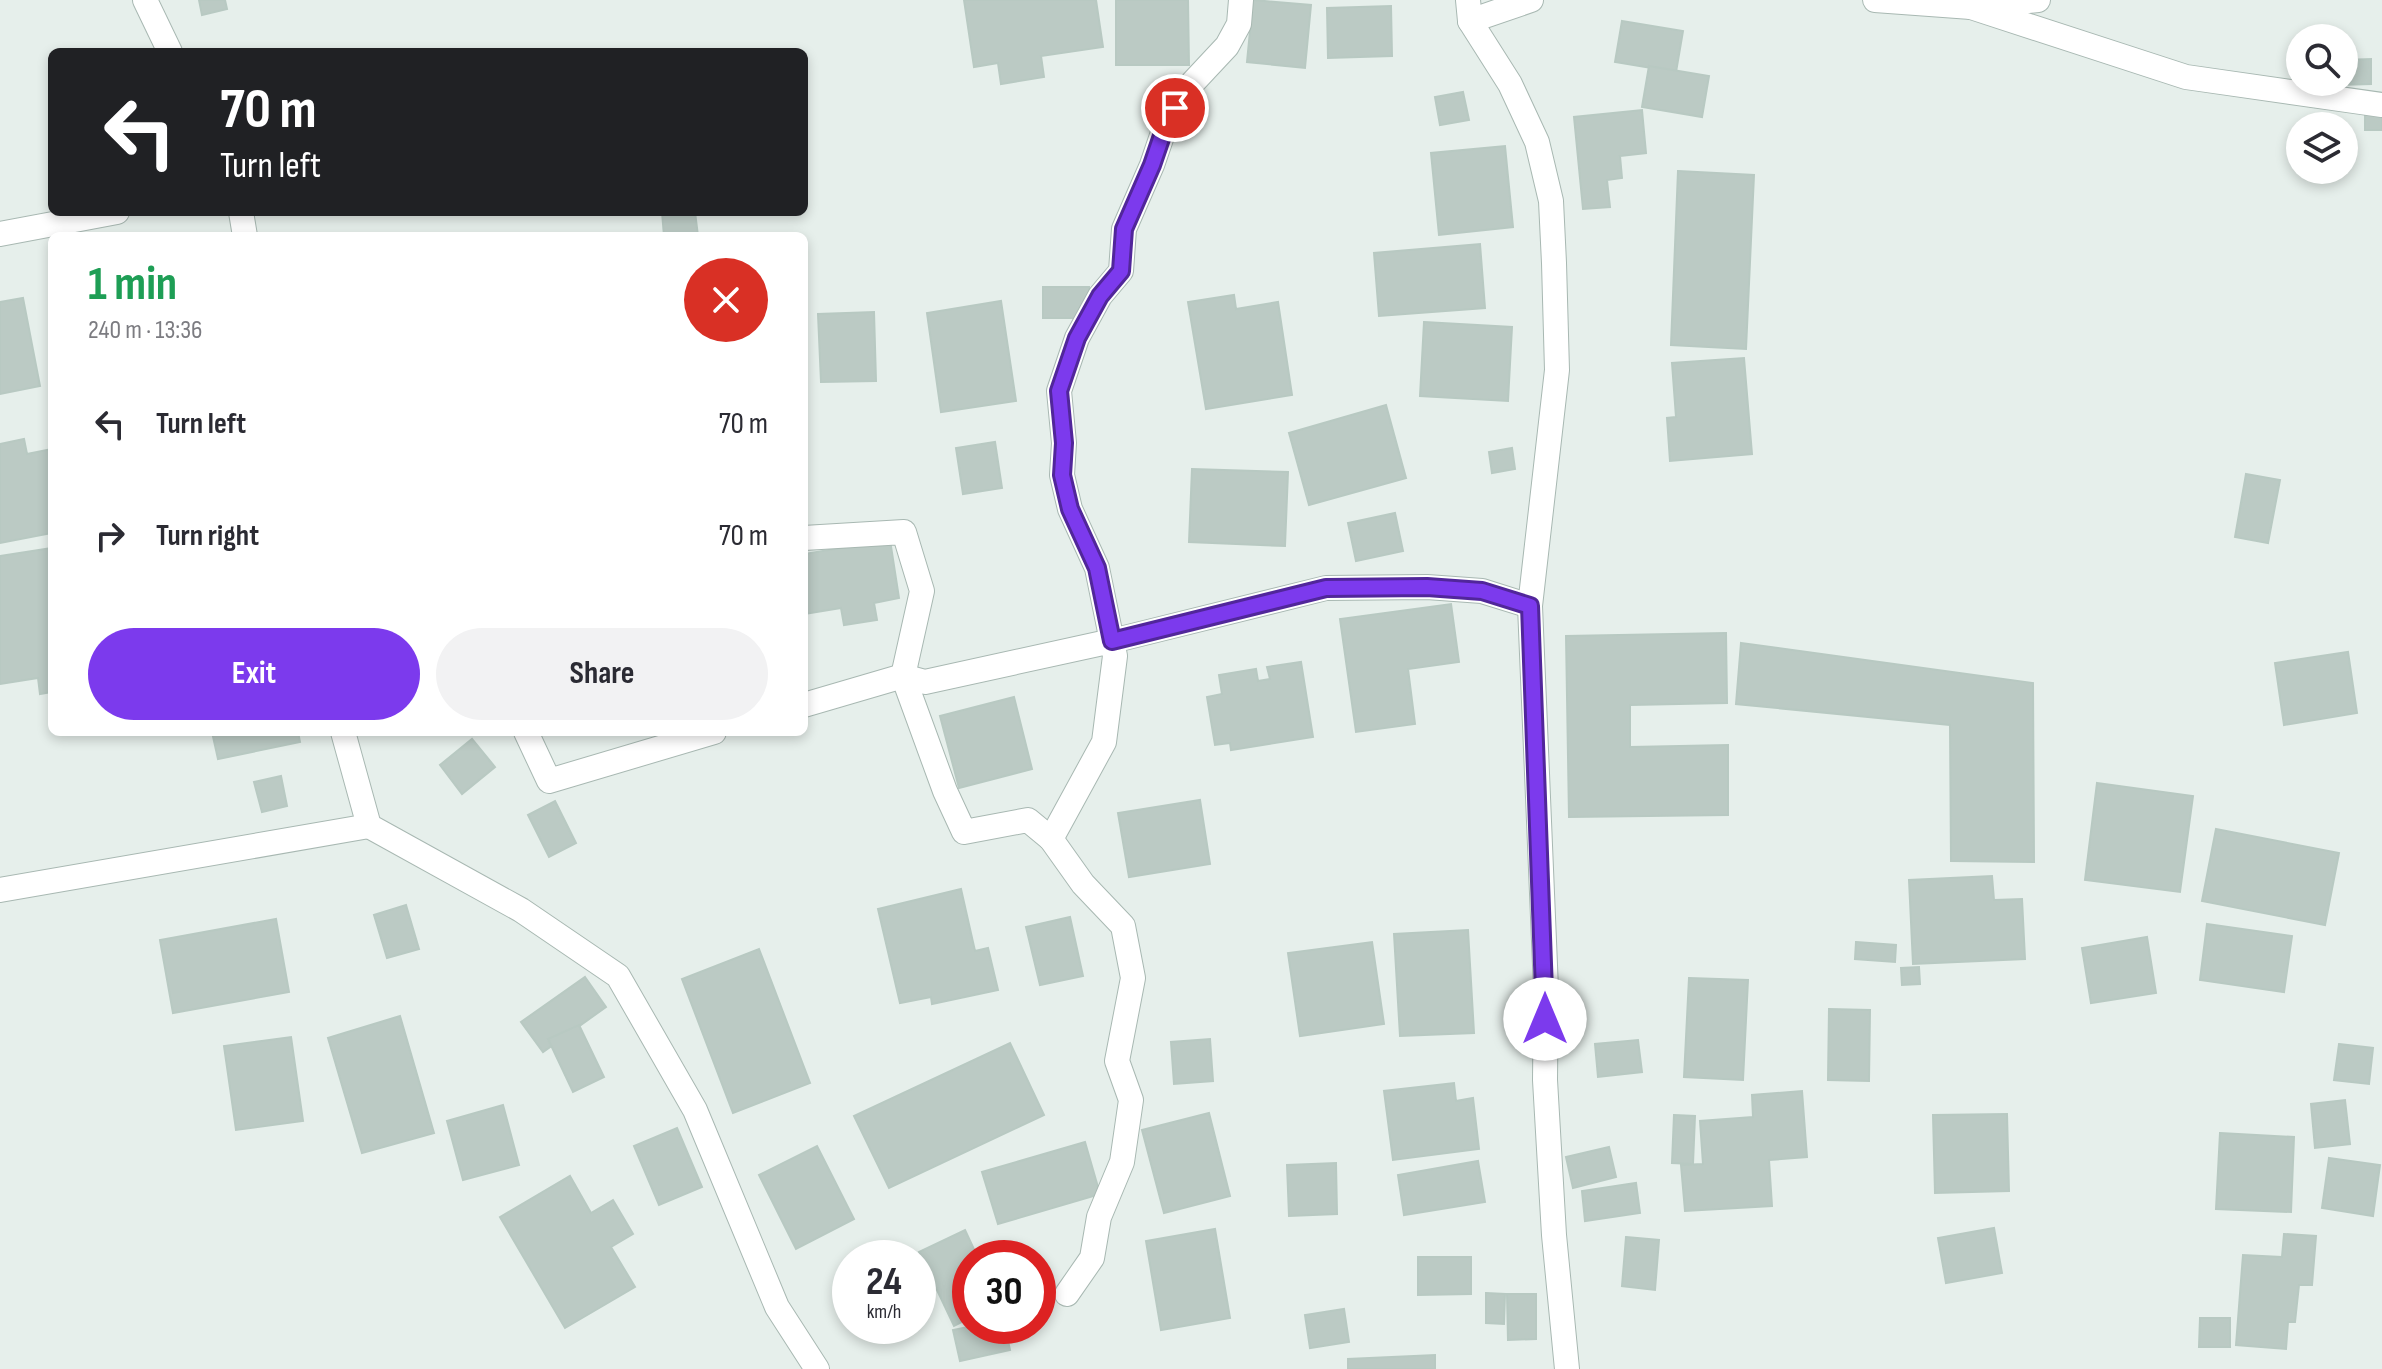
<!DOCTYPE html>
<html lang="en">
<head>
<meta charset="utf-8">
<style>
  body { margin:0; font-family:"Sofia Sans Condensed",sans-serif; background:#f2f2f3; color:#2b2b33; height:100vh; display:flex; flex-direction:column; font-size:30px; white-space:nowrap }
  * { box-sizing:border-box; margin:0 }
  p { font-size:26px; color:#7c7c81 }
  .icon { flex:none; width:44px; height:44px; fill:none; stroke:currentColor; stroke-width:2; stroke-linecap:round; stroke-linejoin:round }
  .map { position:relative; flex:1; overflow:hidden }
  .panel { position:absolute; left:48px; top:232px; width:760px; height:504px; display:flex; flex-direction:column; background:#fff; border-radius:12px; box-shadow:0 4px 12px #0003 }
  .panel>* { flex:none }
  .hud { position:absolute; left:48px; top:48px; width:760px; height:168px; border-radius:12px; box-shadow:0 4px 12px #0003; background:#202124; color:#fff; overflow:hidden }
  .fabs { position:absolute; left:2286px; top:24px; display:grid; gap:16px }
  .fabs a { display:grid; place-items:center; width:72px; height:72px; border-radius:50%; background:#fff; box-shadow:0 4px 12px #0003; font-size:40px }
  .speed { position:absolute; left:832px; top:1240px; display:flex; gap:16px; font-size:40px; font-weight:700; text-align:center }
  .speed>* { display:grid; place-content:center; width:104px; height:104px; border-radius:50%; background:#fff; box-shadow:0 4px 12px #0003; line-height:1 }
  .speed small { font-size:20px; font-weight:400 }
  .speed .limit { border:12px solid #d22; background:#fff; color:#111 }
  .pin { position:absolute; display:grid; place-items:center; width:68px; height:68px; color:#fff; margin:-34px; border:4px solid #fff; border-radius:50%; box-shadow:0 2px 8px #0007 }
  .me { position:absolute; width:88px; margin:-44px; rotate:0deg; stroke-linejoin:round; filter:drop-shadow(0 0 6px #0008) }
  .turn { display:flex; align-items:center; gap:28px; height:168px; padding:0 40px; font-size:36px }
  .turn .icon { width:104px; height:104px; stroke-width:2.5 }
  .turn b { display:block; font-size:56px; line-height:68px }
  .round { display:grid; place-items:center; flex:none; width:84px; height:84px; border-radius:42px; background:#f2f2f3 }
  .summary { display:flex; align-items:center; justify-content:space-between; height:136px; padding:0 40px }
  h1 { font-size:48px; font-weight:700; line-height:60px; color:#1e9e55 }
  .primary-button { display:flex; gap:16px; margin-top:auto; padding:16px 40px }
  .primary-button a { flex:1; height:92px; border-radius:48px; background:#7c3aed; color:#fff; font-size:32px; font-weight:700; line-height:92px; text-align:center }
  .primary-button a+a { background:#f2f2f3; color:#2b2b33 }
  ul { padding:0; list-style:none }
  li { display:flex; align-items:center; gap:24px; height:112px; padding:0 40px }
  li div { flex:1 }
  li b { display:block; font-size:30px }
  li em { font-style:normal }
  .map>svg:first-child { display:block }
  .building { fill:#bbcac4; stroke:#b8c9c2; stroke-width:2 }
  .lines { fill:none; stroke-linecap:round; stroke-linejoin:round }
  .minor-casing { stroke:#a8b8b2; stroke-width:26 }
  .minor { stroke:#fff; stroke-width:24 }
  .route-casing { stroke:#51269a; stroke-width:20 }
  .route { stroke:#7c3aed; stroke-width:14 }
</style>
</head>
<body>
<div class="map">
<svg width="2382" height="1369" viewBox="0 0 2382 1369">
  <rect width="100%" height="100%" fill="#e6efeb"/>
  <g class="building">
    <polygon points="199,0 225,0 227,9 202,15"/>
    <polygon points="964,0 1096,0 1103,47 1041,56 1044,77 1001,84 998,63 974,67"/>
    <polygon points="1116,0 1188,0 1189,65 1116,65"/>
    <polygon points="1253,0 1311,5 1305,68 1247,62"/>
    <polygon points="1391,6 1392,56 1328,58 1327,8"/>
    <polygon points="1622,21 1683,31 1676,72 1615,62"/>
    <polygon points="2371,59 2371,84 2339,85 2339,82 2344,82 2344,60"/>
    <polygon points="1649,66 1709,76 1702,117 1642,107"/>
    <polygon points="1463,92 1469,120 1440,125 1435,97"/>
    <rect x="2365" y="105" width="17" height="25"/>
    <polygon points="1642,110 1646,153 1620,156 1622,178 1607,180 1610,207 1583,209 1574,117"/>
    <polygon points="1505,146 1513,227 1439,235 1431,153"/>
    <polygon points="1678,171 1754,175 1746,349 1671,345"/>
    <polygon points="662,212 695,212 698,236 664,236"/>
    <polygon points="1480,244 1485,308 1379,316 1374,253"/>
    <rect x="1043" y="287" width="46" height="31"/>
    <polygon points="1234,295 1236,309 1278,302 1292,395 1206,409 1188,302"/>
    <polygon points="23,298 40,386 0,394 0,302"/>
    <polygon points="1001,301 1016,401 941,412 927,313"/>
    <polygon points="874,312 876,381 821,382 818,314"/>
    <polygon points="1424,322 1512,327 1508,401 1420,396"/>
    <polygon points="1744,358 1752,454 1670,461 1667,418 1676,417 1672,363"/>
    <polygon points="1386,405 1406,478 1309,505 1289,433"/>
    <polygon points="24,439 27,454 52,449 52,533 0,543 0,444"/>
    <polygon points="995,442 1002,488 963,494 956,448"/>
    <polygon points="1512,448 1515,469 1492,473 1489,452"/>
    <polygon points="1192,469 1288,472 1285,546 1189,542"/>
    <polygon points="2246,474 2280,480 2268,543 2235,537"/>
    <polygon points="1395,513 1403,551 1356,561 1348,523"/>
    <polygon points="890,540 899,598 874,603 877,620 844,625 841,608 804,614 804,554"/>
    <polygon points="52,548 52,692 40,694 38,678 0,684 0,556"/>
    <polygon points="1451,604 1459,662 1408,669 1415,724 1356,732 1340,619"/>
    <polygon points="1726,633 1727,703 1630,705 1630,747 1728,745 1728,815 1569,817 1566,636"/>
    <polygon points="1741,643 2033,683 2034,862 1951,861 1950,725 1736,704"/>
    <polygon points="2348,652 2357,713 2284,725 2275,663"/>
    <polygon points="1301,662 1313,737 1231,750 1230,743 1215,745 1207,697 1222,694 1219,675 1256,669 1258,681 1270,679 1267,667"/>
    <polygon points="1014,697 1032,769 959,788 940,716"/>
    <polygon points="212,732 298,732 300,742 218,759"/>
    <polygon points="472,739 495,767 462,794 440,765"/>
    <polygon points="281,776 287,806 262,812 254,782"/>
    <polygon points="2097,783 2193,796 2180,892 2085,880"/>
    <polygon points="1200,800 1210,864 1129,877 1118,813"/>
    <polygon points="555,801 576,843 549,857 528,815"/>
    <polygon points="2216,829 2339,853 2325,925 2202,901"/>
    <polygon points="1992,876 1994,900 2022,899 2025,959 1913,964 1909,880"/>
    <polygon points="961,889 975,951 988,948 998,990 932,1004 931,997 900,1003 878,909"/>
    <polygon points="406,905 419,949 387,958 374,915"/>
    <polygon points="1070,917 1083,976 1040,985 1026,927"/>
    <polygon points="276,919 289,992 173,1013 160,940"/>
    <polygon points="2207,924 2292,936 2284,992 2200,980"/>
    <polygon points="1468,930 1474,1033 1400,1036 1394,934"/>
    <polygon points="2147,937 2156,993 2091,1003 2082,948"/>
    <polygon points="1372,942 1384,1024 1300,1036 1288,953"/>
    <polygon points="1856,942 1896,945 1895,962 1855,959"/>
    <polygon points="759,949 810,1083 733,1113 682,979"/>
    <polygon points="1919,967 1920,984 1902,985 1901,968"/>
    <polygon points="585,977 606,1007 543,1052 521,1022"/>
    <polygon points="1689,978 1748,980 1743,1080 1684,1077"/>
    <polygon points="1829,1009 1870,1010 1869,1081 1828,1080"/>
    <polygon points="400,1016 434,1133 362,1153 328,1038"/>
    <polygon points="579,1025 604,1077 573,1092 548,1039"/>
    <polygon points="291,1037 303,1121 236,1130 224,1046"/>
    <polygon points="1210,1039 1213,1081 1174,1084 1171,1042"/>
    <polygon points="1638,1040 1642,1072 1598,1077 1595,1044"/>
    <polygon points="1010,1043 1044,1115 889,1188 854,1116"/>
    <polygon points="2339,1044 2373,1048 2369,1084 2334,1080"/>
    <polygon points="1454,1083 1456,1101 1473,1098 1479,1149 1393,1160 1384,1091"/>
    <polygon points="1802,1091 1807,1157 1769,1160 1772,1206 1685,1211 1681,1165 1703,1164 1700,1121 1753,1117 1752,1095"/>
    <polygon points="2345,1100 2350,1144 2315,1148 2311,1104"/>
    <polygon points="503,1105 519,1165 463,1180 447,1121"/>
    <polygon points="1209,1113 1230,1196 1164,1213 1142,1130"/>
    <polygon points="2007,1114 2009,1191 1935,1193 1933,1115"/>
    <polygon points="1674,1115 1695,1116 1693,1164 1672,1163"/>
    <polygon points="677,1128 702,1187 659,1205 634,1146"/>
    <polygon points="2220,1133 2294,1137 2291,1212 2216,1209"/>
    <polygon points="1085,1142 1100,1194 998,1224 982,1172"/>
    <polygon points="817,1146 854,1219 796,1249 759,1175"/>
    <polygon points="1609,1147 1616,1177 1573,1188 1566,1157"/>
    <polygon points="2329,1158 2380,1165 2373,1216 2322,1208"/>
    <polygon points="1478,1161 1485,1202 1404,1215 1398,1175"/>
    <polygon points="1336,1163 1337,1214 1289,1216 1287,1165"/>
    <polygon points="570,1176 591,1213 613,1200 633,1234 611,1247 635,1287 565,1328 500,1217"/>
    <polygon points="1636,1183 1640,1213 1585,1221 1582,1191"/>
    <polygon points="1994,1228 2002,1273 1946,1283 1938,1238"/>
    <polygon points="1215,1229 1230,1318 1161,1330 1146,1241"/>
    <polygon points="965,1230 978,1258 970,1258 970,1318 954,1326 919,1252"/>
    <polygon points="2284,1234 2316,1236 2312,1285 2299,1285 2295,1322 2288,1322 2286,1349 2236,1345 2243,1255 2282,1257"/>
    <polygon points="1626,1237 1659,1240 1655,1290 1622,1286"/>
    <polygon points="1418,1257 1471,1257 1471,1294 1418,1295"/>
    <polygon points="1486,1293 1505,1294 1504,1324 1486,1323"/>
    <polygon points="1507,1294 1536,1294 1536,1339 1508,1340"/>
    <polygon points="1344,1309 1349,1342 1310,1348 1305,1315"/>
    <polygon points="2200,1318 2230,1318 2230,1347 2199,1347"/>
    <polygon points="973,1326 1005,1326 1010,1350 960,1361 953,1330"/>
    <polygon points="1435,1355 1435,1369 1348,1369 1348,1359"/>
  </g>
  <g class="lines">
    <defs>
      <g id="minor">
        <polyline points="145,0 170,52"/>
        <polyline points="1468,0 1470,21 1510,84 1537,142 1551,201 1554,263 1557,370 1530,606 1546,989 1545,1080 1554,1235 1567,1369"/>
        <polyline points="1875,0 1971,7 2038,0"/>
        <polyline points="1971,7 2186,77 2382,105"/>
        <polyline points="1470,21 1531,0"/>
        <polyline points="241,212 245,236"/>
        <polyline points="0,234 117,212"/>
        <polyline points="804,538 904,532 922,591 903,676 945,791 964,832 1028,820 1051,839 1083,884 1123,926 1133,978 1117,1061 1131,1100 1122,1162 1099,1217 1092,1258 1067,1294"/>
        <polyline points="804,705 903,676 925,682 1112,641 1326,588 1427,587 1482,591 1530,606"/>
        <polyline points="343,732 369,826 521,910 618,976 695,1110 777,1307 817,1369"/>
        <polyline points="526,732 549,781 714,732"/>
        <polyline points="1051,839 1104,742 1115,656 1097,568 1070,509 1062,475 1064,443 1059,391 1077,338 1100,296 1121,271 1124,229 1152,165 1166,124 1184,92 1227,46 1239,24 1241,0"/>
        <polyline points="0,890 369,826"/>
      </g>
    </defs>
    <use href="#minor" class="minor-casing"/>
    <use href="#minor" class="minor"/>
  </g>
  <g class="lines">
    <defs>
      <polyline id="route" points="1175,108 1166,124 1152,165 1124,229 1121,271 1100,296 1077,338 1059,391 1064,443 1062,475 1070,509 1097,568 1112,641 1326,588 1427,587 1482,591 1530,606 1545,1019"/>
    </defs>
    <use href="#route" class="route-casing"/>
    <use href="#route" class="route"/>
  </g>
</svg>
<div class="fabs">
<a><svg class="icon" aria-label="search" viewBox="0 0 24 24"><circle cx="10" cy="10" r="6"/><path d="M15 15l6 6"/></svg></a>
<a><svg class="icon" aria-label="layers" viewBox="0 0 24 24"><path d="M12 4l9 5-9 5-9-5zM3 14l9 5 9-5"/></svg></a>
</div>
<div class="speed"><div>24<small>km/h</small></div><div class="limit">30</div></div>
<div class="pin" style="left:1175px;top:108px;background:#d93025"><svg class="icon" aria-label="arrive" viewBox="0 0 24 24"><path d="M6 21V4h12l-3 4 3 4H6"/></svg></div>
<svg class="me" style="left:1545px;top:1019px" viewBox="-20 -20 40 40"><circle r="19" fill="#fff"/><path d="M0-13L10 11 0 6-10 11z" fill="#7c3aed"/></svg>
<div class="hud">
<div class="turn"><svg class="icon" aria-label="left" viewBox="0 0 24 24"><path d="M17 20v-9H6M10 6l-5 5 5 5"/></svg><div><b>70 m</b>Turn left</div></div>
</div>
<section class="panel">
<div class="summary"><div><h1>1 min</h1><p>240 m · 13:36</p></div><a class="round" style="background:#d93025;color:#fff"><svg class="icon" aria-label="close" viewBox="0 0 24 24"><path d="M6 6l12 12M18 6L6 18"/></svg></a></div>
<ul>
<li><svg class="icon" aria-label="left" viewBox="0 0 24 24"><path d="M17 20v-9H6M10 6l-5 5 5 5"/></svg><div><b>Turn left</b></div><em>70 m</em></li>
<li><svg class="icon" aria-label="right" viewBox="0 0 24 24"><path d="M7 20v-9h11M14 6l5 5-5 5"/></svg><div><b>Turn right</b></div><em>70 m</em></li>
</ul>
<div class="primary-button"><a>Exit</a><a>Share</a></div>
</section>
</div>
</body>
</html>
